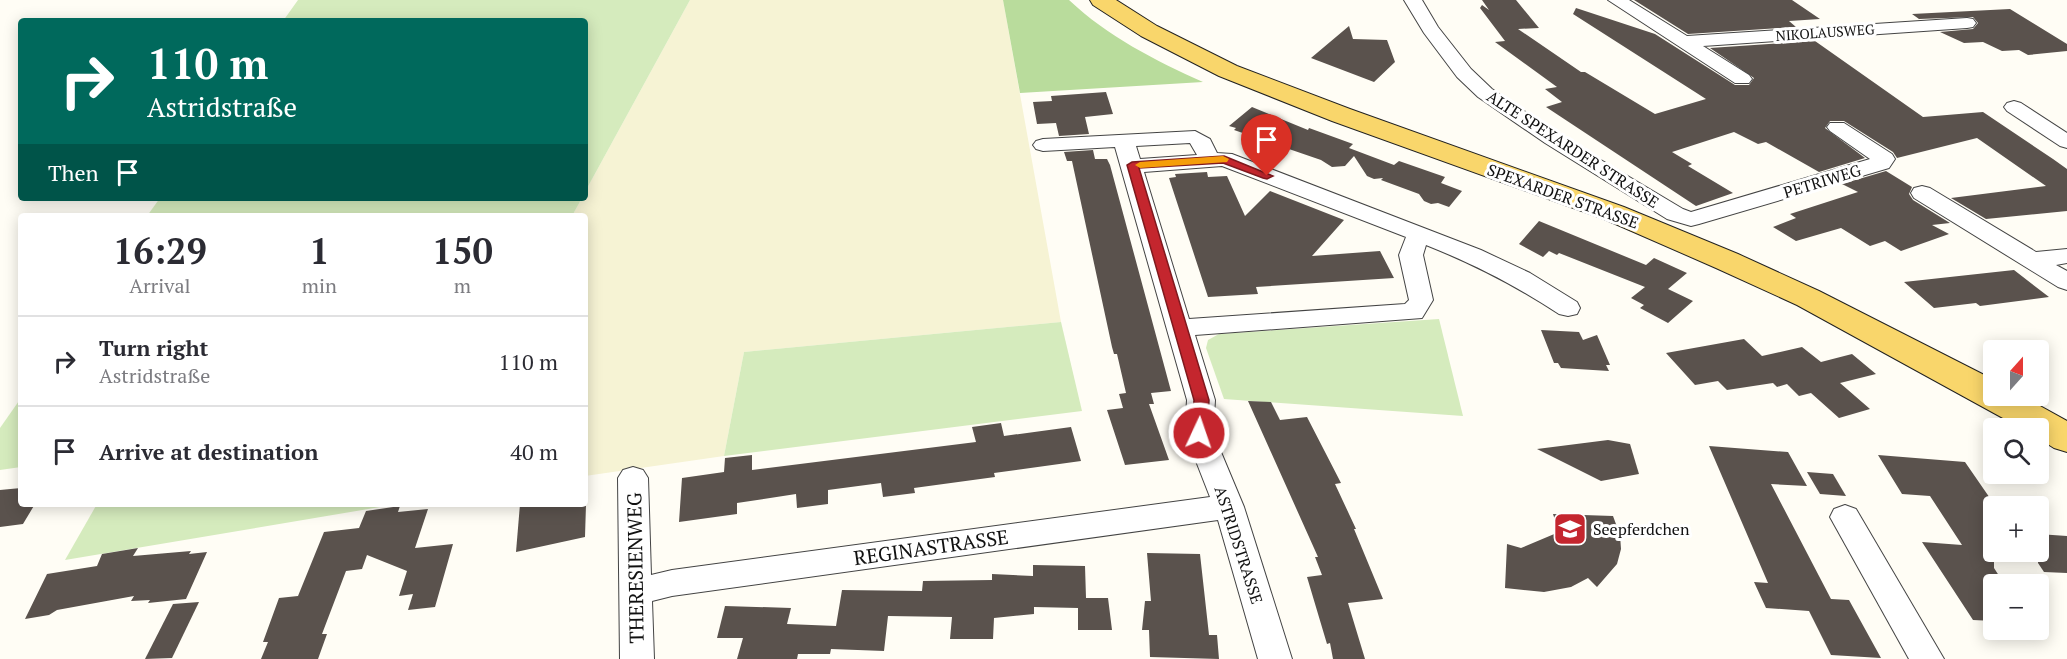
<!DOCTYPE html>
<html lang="en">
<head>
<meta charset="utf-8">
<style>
  body { margin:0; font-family:"PT Serif",serif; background:#f2f2f3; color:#2b2b33; height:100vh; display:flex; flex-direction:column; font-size:22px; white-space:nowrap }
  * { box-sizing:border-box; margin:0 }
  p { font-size:20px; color:#7c7c81 }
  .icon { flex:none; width:33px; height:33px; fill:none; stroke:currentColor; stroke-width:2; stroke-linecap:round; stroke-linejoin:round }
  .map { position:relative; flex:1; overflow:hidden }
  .side { position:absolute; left:18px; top:213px; width:570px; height:294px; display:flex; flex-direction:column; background:#fff; border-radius:6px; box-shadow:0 3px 15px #0003 }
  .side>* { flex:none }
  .top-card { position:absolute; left:18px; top:18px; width:570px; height:183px; border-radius:6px; box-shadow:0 3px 15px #0003; background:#00695c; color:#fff; overflow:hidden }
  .needle { width:39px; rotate:21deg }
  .buttons { position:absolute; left:1983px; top:340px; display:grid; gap:12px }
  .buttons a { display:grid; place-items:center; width:66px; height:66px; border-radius:6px; background:#fff; box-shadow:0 3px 15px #0003; font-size:30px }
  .pin { position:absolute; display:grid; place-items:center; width:51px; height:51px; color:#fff; margin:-62px -26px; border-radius:50% 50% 50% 0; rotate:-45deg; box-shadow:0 0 6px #0007 }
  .pin .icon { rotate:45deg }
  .me { position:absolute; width:66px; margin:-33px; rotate:3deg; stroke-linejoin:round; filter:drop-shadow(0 0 4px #0008) }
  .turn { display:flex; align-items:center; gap:21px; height:126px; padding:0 30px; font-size:27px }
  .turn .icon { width:78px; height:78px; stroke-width:2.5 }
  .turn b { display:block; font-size:42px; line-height:51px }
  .then { display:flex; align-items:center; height:57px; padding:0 30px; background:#0003; gap:12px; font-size:22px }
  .eta { display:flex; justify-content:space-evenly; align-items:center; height:102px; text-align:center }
  .eta b { font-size:36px; font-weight:700; line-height:42px }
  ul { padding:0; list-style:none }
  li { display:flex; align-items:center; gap:18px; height:90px; padding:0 30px; border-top:2px solid #e1e1e2 }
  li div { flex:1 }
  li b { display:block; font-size:22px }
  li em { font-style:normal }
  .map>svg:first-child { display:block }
  .farmland { fill:#f6f3d4 }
  .green { fill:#d5ebbd }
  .forest { fill:#b9dc9c }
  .building { fill:#5a524d }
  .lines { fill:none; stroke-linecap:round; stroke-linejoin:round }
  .minor-casing { stroke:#444; stroke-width:2 }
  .major-casing { stroke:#222; stroke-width:2 }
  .minor { fill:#fff; fill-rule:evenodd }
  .major { fill:#f9d66b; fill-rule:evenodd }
  .route { fill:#c4262e; stroke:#7f191e; stroke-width:1.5 }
  .slow { fill:#f59e0b }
  .labels { text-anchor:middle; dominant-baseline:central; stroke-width:6; stroke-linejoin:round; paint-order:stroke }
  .far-street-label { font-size:14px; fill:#111; stroke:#fff }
  .street-label { font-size:16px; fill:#111; stroke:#fff }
  .poi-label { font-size:16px; fill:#111; stroke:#fff; text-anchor:start }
  .near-street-label { font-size:20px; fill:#111; stroke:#fff }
</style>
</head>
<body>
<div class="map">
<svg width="2067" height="659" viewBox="0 0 2067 659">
  <rect width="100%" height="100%" fill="#fffdf5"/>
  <polygon class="farmland" points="690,0 1003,0 1061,322 744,352 724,456 585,476 585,216 572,216 582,198 585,198 585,192"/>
  <g class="green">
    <polygon points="298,0 690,0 585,192 585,21 283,21"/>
    <polygon points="160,198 582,198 572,216 147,216"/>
    <polygon points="1439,319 1463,416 1224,399 1206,348 1208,340 1219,334"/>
    <polygon points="1061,322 1082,411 724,456 744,352"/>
    <polygon points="21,398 21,467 0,470 0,428"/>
    <polygon points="97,504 398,504 65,560"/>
  </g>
  <path class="forest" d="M1003,0H1069C1107,36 1156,61 1203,82L1020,93Z"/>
  <g class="building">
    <polygon points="1482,0 1516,0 1539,28 1518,29 1581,72 1585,72 1655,114 1706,99 1573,14 1576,8 1655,34 1735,85 1749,85 1754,78 1710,48 1815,41 1923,117 1983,112 2053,159 2067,169 2067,211 1986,219 1951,198 2046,186 1977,138 1897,158 1893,152 1844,121 1830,121 1825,128 1865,158 1819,172 1766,142 1758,144 1734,132 1672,152 1692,164 1688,166 1733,193 1696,206 1546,107 1562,102 1545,89 1557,87 1495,42 1505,41 1480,8 1482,5 1489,10"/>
    <polygon points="1634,0 1792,0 1820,19 1789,21 1796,27 1688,34"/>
    <polygon points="2010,9 2067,44 2067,51 2028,55 2019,50 2002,51 1983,42 1964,43 1940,32 1973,29 1978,23 1973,17 1919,19 1912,14"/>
    <polygon points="1349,26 1353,39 1387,40 1395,62 1374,82 1311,58"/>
    <polygon points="1106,92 1113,114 1085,117 1089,134 1059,136 1056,123 1037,124 1033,102 1052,101 1051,96"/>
    <polygon points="1252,107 1308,130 1309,128 1353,144 1349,148 1394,165 1399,161 1445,177 1441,183 1462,191 1449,207 1438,203 1431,204 1424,201 1419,194 1381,180 1383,178 1374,179 1367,176 1354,156 1345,166 1332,167 1321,160 1234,130 1236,128 1229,126"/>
    <polygon points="1093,150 1095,159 1107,159 1110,165 1171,391 1151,393 1154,404 1149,404 1169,460 1125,465 1107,410 1123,408 1119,394 1126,393 1117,354 1114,354 1112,347 1072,161 1067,161 1064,152"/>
    <polygon points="1886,171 1912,187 1909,194 1913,200 1950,223 1932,225 1949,234 1901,251 1885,241 1870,246 1841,228 1796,241 1773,227 1796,218 1790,214 1858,192 1842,184"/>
    <polygon points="1207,172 1208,177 1227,176 1245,216 1270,191 1344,220 1312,256 1380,251 1394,278 1256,287 1258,294 1208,297 1169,178 1176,177 1175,174"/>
    <polygon points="1539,221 1646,265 1654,258 1687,273 1668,289 1693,301 1668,323 1640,308 1644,305 1631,298 1645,287 1559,253 1557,255 1549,251 1543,257 1519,244"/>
    <polygon points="2014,270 2049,297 1980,306 1976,303 1934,308 1904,282"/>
    <polygon points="1541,330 1579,332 1583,340 1597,335 1610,365 1606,365 1609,371 1561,368 1558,363 1554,363"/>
    <polygon points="1744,339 1762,356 1802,347 1821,362 1852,354 1876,374 1840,383 1870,409 1839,418 1811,393 1799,396 1787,384 1777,387 1773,383 1727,390 1718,381 1695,385 1666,353"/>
    <polygon points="1248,401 1271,402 1280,420 1307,417 1341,483 1335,484 1356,529 1354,529 1383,599 1348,603 1365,659 1333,659 1330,643 1327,644 1307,577 1322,575 1315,557 1318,557"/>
    <polygon points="1001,423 1004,436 1071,427 1081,461 994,473 995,477 914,488 915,493 883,497 881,483 828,490 828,504 797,508 796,494 737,503 737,514 679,522 682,478 724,472 725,458 752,455 752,470 976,442 972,427"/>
    <polygon points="1608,440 1630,444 1639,474 1601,481 1537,449"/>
    <polygon points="1709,446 1788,452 1807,486 1771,484 1831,599 1849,600 1881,658 1831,655 1809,611 1766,608 1754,582 1768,583"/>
    <polygon points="1878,455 1965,462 1994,504 1994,568 2005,585 1994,585 1994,621 1973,620 1922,542 1962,545 1930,496 1902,494"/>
    <polygon points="1807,472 1833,474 1846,496 1820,494"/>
    <polygon points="21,488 21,504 35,504 23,524 0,527 0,490"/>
    <polygon points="520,504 586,504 585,537 516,552"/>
    <polygon points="400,506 398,512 428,509 415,548 453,544 435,607 408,610 413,594 399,596 407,571 367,555 362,569 346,571 322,634 327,634 318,659 261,659 268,642 263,642 279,598 298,596 324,532 359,528 366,511"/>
    <polygon points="1553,514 1613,516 1620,535 1621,549 1617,564 1597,587 1588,578 1571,587 1544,592 1505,588 1507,544 1521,548 1559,532"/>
    <polygon points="2038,534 2067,536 2067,573 2044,572 2038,563"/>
    <polygon points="138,548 133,556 191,551 189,554 207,552 186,599 148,603 150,600 131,601 134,596 57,610 49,615 25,619 47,574 97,566 102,554"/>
    <polygon points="1147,553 1200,554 1209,635 1217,635 1219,659 1150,657 1149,630 1142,630 1145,601 1151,601"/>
    <polygon points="1033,565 1085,566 1086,598 1108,598 1112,630 1078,630 1078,608 1034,607 1034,614 994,618 993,639 950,639 952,617 888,616 884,651 831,649 830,654 798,654 797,659 737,659 743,638 717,638 725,606 791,608 787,624 836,626 842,590 922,591 923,581 992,580 992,574 1033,576"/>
    <polygon points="199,602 172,658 145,659 173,604"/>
  </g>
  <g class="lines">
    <defs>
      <g id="minor">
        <polygon points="1404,0 1422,0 1438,27 1471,69 1492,89 1559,135 1683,209 1691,212 1870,159 1830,131 1827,127 1830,123 1844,123 1892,154 1895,159 1889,168 1699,224 1691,226 1667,219 1545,143 1478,97 1457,77 1424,33"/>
        <polygon points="1608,0 1629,0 1687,36 1967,18 1973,19 1976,23 1973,27 1967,28 1703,46 1749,75 1752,79 1749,83 1735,83"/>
        <polygon points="2014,101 2021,103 2067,133 2067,148 2060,146 2007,111 2004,107 2007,103"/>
        <path d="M1195,131L1210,139L1217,153L1232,154L1481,250L1530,273L1577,302L1580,308L1577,314L1568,316L1559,314C1515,285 1476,265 1426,245L1423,255L1433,300L1422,318L1195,335L1215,400L1213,433L1244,507L1292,659H1258L1218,520L672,596L652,601L654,659H620L618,478L623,470L633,467L643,470L648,478L651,575L672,570L1210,497L1185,433L1187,400L1115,147L1043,151L1036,149L1033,145L1036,141L1043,139ZM1190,143L1197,155L1140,159L1136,146ZM1222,166L1406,237L1399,255L1409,300L1405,304L1189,319L1144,172Z"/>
        <polygon points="1922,186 1930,188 2036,252 2067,249 2067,263 2056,265 2067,271 2067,290 2058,287 1914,198 1911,193 1914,188"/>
        <polygon points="1845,505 1856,509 1944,659 1909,659 1830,517 1834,509"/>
      </g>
      <polygon id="major" points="1090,0 1116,0 1157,26 1237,66 1350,109 1624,207 1738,254 1819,291 1994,380 1994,396 2022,396 2067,421 2067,452 2054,448 2038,438 2038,429 2023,429 1797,305 1716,268 1604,219 1332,121 1219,76 1141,36 1093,5"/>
    </defs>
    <use href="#minor" class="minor-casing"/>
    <use href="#major" class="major-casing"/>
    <use href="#minor" class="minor"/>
    <use href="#major" class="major"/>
  </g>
  <polygon class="route" points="1224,156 1273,176 1267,179 1263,178 1223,163 1139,168 1209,400 1207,433 1205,437 1194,437 1192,433 1194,400 1127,165 1132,162"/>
  <polygon class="slow" points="1223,156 1229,159 1227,162 1140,168 1135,165 1140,162"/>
  <defs>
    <symbol id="school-square" viewBox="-11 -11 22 22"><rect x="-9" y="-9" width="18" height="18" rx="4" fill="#c4262e" stroke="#fff"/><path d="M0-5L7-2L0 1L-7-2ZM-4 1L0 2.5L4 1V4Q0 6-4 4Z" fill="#fff"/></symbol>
  </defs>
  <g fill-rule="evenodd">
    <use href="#school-square" x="1551" y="510" width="38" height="38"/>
  </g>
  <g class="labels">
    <g class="far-street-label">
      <text transform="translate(1825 32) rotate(-4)">NIKOLAUSWEG</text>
    </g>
    <g class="street-label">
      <text transform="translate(1573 149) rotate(33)">ALTE SPEXARDER STRASSE</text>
      <text transform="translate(1822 181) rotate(-17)">PETRIWEG</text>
      <text transform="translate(1563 196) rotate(20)">SPEXARDER STRASSE</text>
      <text transform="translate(1239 545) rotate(72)">ASTRIDSTRASSE</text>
    </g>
    <g class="poi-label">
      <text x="1593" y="529">Seepferdchen</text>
    </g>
    <g class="near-street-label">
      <text transform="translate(931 547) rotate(-8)">REGINASTRASSE</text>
      <text transform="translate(635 568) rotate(-91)">THERESIENWEG</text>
    </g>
  </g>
</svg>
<div class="buttons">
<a><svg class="needle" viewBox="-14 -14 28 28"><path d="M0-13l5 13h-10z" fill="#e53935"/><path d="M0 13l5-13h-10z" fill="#7c7c81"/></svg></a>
<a><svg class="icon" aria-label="search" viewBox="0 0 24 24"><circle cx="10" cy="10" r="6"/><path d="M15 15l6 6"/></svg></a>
<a>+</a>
<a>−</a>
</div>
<div class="pin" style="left:1267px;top:176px;background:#d93025"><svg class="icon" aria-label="arrive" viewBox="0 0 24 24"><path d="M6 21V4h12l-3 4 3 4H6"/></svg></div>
<svg class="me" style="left:1199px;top:433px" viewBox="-20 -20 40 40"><circle r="17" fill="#c4262e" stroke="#fff" stroke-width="3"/><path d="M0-11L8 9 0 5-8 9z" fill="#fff"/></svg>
<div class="top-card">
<div class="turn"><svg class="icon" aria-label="right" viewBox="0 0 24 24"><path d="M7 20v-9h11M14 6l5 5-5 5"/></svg><div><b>110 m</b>Astridstraße</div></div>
<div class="then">Then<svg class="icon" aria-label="arrive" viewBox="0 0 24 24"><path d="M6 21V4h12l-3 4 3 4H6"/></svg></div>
</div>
<section class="side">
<div class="eta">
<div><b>16:29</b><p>Arrival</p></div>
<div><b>1</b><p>min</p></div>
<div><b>150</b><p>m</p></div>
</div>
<ul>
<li><svg class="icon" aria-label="right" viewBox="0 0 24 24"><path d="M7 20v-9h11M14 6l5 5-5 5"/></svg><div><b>Turn right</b><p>Astridstraße</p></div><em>110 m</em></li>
<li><svg class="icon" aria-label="arrive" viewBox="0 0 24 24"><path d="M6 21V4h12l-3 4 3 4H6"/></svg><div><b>Arrive at destination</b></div><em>40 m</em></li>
</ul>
</section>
</div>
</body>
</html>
